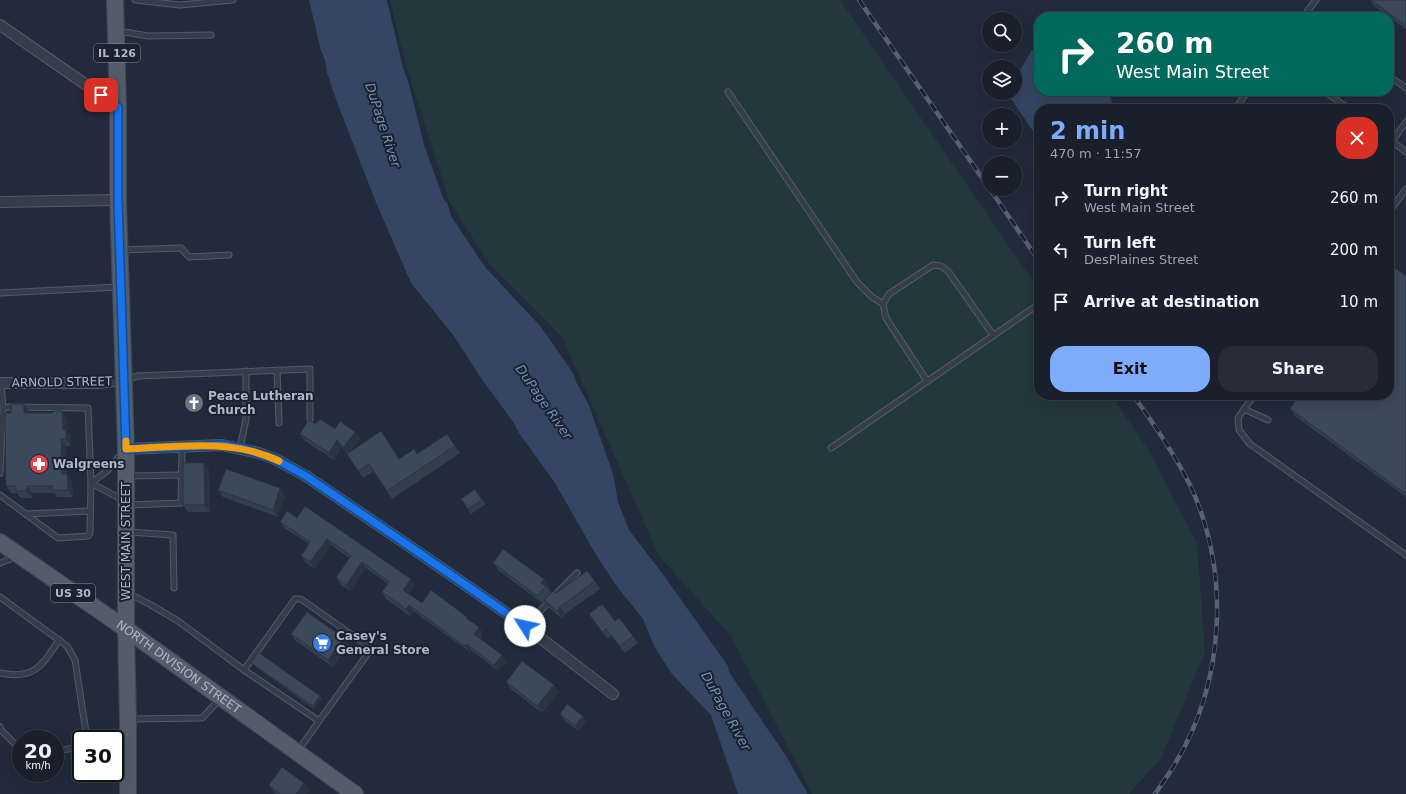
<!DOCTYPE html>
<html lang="en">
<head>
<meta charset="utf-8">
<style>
  body { margin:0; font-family:"DejaVu Sans",sans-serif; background:#262d38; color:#f1f3f6; height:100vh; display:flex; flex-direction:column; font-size:15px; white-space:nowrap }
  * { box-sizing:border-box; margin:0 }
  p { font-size:13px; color:#9fa3a9 }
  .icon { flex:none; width:22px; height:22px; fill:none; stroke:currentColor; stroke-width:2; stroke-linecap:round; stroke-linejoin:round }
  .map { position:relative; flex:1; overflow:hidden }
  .drawer { position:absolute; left:1034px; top:104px; width:360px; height:296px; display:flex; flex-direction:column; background:#19202c; border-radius:16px; box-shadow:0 4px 16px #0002,0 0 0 1px #373e48 }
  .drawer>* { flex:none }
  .hud { position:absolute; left:1034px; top:12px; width:360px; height:84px; border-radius:16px; box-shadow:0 4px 16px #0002,0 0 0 1px #373e48; background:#00695c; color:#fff; overflow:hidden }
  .tools { position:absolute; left:982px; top:12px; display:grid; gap:8px }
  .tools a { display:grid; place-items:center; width:40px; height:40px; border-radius:50%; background:#19202c; box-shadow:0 4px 16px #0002,0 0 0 1px #373e48; font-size:20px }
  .speed { position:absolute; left:12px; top:730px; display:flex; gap:8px; font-size:20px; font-weight:700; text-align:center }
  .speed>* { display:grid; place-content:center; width:52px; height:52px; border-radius:50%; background:#19202c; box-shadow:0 4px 16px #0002,0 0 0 1px #373e48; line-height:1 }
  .speed small { font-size:10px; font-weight:400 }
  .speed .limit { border:2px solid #111; border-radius:6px; background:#fff; color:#111 }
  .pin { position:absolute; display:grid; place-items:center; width:34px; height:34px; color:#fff; margin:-17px; border-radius:8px; box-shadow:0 2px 6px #0006 }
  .me { position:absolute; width:44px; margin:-22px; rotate:305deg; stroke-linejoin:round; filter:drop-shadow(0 0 3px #0008) }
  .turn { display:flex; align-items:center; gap:14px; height:84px; padding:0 16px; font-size:18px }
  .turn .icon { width:52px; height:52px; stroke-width:2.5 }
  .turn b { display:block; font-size:28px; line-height:34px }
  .round { display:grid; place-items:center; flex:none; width:42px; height:42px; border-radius:16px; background:#262d38 }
  .head { display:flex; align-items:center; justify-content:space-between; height:68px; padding:0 16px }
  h1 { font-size:24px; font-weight:700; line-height:30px; color:#7fabfc }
  .primary-button { display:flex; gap:8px; margin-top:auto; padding:8px 16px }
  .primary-button a { flex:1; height:46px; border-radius:16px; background:#7fabfc; color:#111; font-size:16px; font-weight:700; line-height:46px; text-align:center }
  .primary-button a+a { background:#262d38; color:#f1f3f6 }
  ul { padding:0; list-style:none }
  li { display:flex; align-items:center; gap:12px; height:52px; padding:0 16px }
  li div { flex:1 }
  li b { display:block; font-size:15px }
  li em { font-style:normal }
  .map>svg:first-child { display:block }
  .green { fill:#23383c }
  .water { fill:#344663 }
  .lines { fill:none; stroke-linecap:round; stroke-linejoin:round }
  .service-casing { stroke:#525b69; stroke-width:7 }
  .minor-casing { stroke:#525b69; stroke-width:12 }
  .primary-casing { stroke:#3e4654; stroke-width:18 }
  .service { stroke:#353d4b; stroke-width:5 }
  .minor { stroke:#353d4b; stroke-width:10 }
  .primary { stroke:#525c6b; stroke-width:16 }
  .rail-casing { stroke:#566173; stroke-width:4.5 }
  .rail { stroke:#1a2230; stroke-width:3; stroke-dasharray:9; stroke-linecap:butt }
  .wall { fill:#343f4e }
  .shaded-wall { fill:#2a3340 }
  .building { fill:#3c495b; stroke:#2a3340 }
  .route-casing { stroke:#114b97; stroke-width:10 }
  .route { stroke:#1a73e8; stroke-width:7 }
  .slow { stroke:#f59e0b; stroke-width:7 }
  .labels { text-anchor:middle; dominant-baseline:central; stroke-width:4; stroke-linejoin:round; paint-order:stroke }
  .shield { fill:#1a2230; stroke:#828b9a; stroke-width:1 }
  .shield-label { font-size:11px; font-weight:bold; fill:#afb8c7 }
  .street-label { font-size:12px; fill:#afb8c7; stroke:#1a2230 }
  .poi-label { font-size:12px; font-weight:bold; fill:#afb8c7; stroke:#1a2230; text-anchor:start }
  .water-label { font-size:13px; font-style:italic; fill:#768db1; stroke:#1a2230 }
</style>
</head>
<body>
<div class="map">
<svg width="1406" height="794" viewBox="0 0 1406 794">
  <rect width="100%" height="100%" fill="#212b3b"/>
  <polygon class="green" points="390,0 840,0 1039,290 1039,395 1111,395 1149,451 1197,543 1205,652 1161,758 1129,794 812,794 731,636 659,556 562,337 488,262 450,203 406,66"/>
  <g class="water">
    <polygon points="309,0 387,0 403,68 408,81 424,145 443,198 448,205 451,216 485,267 541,327 573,373 576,382 588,403 613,474 618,502 629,530 665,577 728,666 729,672 786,756 803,786 806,789 807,794 738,794 711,715 672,674 655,648 643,619 615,584 595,553 555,483 519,433 514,423 481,378 454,336 411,283 375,200 337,102 327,73 325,60 321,51"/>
    <polygon points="1032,50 1039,54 1039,91 1109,91 1114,109 1039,109 1039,140 1007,93 1015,93 1015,79"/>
  </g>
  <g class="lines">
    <defs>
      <g id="service">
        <polyline points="135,0 180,5 233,0"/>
        <polyline points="1303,17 1316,0"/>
        <polyline points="119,31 148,36 211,35"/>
        <polyline points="1389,76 1406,88"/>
        <polyline points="1324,91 1349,109"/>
        <polyline points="728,92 857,282 872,297 883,304"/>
        <polyline points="1235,109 1248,91"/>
        <polyline points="1389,139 1406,152"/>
        <polyline points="1392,141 1406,122"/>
        <polyline points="1389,212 1406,189"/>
        <polyline points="121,250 181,248 189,257 229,255"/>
        <polyline points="0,293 119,287"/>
        <polyline points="277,370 279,423"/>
        <polyline points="127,379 138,376 310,369 310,419"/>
        <polyline points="927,381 886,318 883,304 889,294 933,265 941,266 948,271 993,335"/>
        <polyline points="1254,395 1238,418 1239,430 1250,444 1406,555"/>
        <polyline points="1244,409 1268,420"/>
        <polyline points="240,448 246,419 246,371"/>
        <polyline points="831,448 1039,304"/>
        <polyline points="0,473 3,408"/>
        <polyline points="128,476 181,475"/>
        <polyline points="91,483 107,471 122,453"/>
        <polyline points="91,483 123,500"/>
        <polyline points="0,495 58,538 88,536 90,533 91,483 88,408 10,407 3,408 1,383"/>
        <polyline points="129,505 181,503 182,447"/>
        <polyline points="26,514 90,511"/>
        <polyline points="129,532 173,535 174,588"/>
        <polyline points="0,563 16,557"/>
        <polyline points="128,593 151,605 178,621 244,670 319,721 298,751"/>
        <polyline points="555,595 577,573"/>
        <polyline points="0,597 67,646 75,660 87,739"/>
        <polyline points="525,626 550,601"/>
        <polyline points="244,670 295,599 301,599 369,647 369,652 319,721"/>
        <path d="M0,673C34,680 42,666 59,640"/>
        <polyline points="130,719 202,718 220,699"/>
        <polyline points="0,727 2,731 21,750"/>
        <polyline points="115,742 127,740"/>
        <polyline points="55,751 81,747"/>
      </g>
      <g id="minor">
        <polyline points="0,25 118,107"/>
        <polyline points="0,202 118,200"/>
        <polyline points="0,383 98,383 124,380"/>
        <polyline points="126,449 222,445 259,453 275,459 306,476 418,552 525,626 613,694"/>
      </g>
      <g id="primary">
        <polyline points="115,0 118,107 118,200 126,449 126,629 128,719 128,794"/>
        <path id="s1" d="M0,542L126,629L355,794"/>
      </g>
    </defs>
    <use href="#service" class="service-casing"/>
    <use href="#minor" class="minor-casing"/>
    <use href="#primary" class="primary-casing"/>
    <use href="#service" class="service"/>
    <use href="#minor" class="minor"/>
    <use href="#primary" class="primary"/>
    <defs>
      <g id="rail">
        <polyline points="859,0 989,188"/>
        <polyline points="990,189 1039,261"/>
        <path d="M1133,395C1154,424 1174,453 1190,485C1231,573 1225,681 1175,764C1169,774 1162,784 1155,794"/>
      </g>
    </defs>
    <use href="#rail" class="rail-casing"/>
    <use href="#rail" class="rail"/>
  </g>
  <g class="wall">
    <polygon points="1370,0 1406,0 1406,29 1374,6"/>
    <polygon points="1406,276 1406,497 1295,416 1290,409"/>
    <polygon points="29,411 29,413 67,418 68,432 71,437 71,446 66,446 67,474 72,481 73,497 57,497 54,493 32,493 32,498 21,498 17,493 11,493 6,486"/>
    <polygon points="316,424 335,429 355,432 360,439 351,451 399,459 417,454 447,434 460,453 392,499 374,471 363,478 342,447 334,460 305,441 300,434"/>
    <polygon points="204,463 209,470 210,512 188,512 183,505"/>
    <polygon points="475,489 486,504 471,514 461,499"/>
    <polygon points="218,490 285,496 278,517 223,497"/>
    <polygon points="297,518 411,579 415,585 409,594 422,603 471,622 483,633 480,638 506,662 498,671 471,650 470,652 413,611 410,616 386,599 382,592 388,584 366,568 350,591 340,584 336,577 349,558 331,545 315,569 305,562 301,556 309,544 284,528 280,522"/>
    <polygon points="493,563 544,579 549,586 548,588 551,593 556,593 595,581 600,589 565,614 562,618 549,608 544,601 542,603 498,570"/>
    <polygon points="589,614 615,621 633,636 638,643 625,653 611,636 607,639"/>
    <polygon points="291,634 344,638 349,645 333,667 296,641"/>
    <polygon points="251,663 320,696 322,698 314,709 253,665"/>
    <polygon points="506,682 559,692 542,713 511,689"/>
    <polygon points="560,714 583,716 586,721 578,731 563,719"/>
    <polygon points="304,783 309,791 306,794 276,794 274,792 269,785"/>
  </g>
  <g class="shaded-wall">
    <polygon points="24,404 29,411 29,420 24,413"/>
    <polygon points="62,411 67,418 68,432 71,437 71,446 66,439 63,430"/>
    <polygon points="355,432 360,439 348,455 343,448"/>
    <polygon points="61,439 66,446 67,481 62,474"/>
    <polygon points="337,440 342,447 334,460 329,453"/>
    <polygon points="204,463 209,470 210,512 205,505"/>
    <polygon points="67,474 72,481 73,497 68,490"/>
    <polygon points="27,486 32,493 32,498 27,491"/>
    <polygon points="280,488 285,496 278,517 273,510"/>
    <polygon points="327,539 331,545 315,569 310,562"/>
    <polygon points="362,562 366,568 350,591 346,585"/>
    <polygon points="411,579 415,585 407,596 403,590"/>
    <polygon points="544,579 549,586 548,588 546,586 541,583"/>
    <polygon points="409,605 413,611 410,616 406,609"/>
    <polygon points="560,607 565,614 562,618 557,611"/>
    <polygon points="479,627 483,633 478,640 474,634"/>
    <polygon points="344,638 349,645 333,667 328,660"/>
    <polygon points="467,644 471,650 470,652 465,646"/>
    <polygon points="502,655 506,662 498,671 494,665"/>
    <polygon points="554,685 559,692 542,713 537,706"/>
    <polygon points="320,696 322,698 314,709 313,706"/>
    <polygon points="583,716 586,721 578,731 575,726"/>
    <polygon points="304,783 309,791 306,794 296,794"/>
  </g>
  <g class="building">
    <polygon points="1371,0 1406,0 1406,26"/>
    <polygon points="1392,266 1406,276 1406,494 1290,409 1299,395 1389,395 1389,270"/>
    <polygon points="11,404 24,404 24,413 53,413 53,411 62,411 63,430 66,430 66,439 61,439 62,474 67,474 68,490 52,490 52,486 27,486 27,491 16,491 16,486 6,486 5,413 11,413"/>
    <polygon points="320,419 335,429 340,421 355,432 343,448 337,440 329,453 300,434 308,420 316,424"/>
    <polygon points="381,431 399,459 414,449 417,454 447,434 455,446 387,491 369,464 358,471 347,454"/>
    <polygon points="183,463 204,463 205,505 183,505"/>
    <polygon points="226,469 280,488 273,510 218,490"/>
    <polygon points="475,489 482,500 468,509 461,499"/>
    <polygon points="305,506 411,579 403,590 422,603 431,590 467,617 466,618 479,627 474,634 502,655 494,665 467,644 465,646 409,605 406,609 382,592 389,582 362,562 346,585 336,577 351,556 327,539 310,562 301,556 310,542 280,522 287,511 297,518"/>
    <polygon points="503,549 544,579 541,583 546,586 537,596 493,563"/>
    <polygon points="587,571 595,581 560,607 557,611 544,600 553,591 556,593"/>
    <polygon points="602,604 615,621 619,618 633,636 620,646 606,629 602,632 589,614"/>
    <polygon points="307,612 344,638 328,660 291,634"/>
    <polygon points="258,652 320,696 313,706 251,663"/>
    <polygon points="522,661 554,685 537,706 506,682"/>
    <polygon points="567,704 583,716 575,726 560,714"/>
    <polygon points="282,767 304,783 296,794 280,794 269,785"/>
  </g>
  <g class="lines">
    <defs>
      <polyline id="route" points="101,95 118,107 118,200 126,449 222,445 245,449 275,459 306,476 418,552 525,626"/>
    </defs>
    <use href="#route" class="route-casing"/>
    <use href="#route" class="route"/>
    <path class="slow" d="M126,441V449C176,447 232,438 279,461"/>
  </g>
  <defs>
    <symbol id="church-disc" viewBox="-11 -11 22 22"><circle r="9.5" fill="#6b7280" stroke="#1a2230"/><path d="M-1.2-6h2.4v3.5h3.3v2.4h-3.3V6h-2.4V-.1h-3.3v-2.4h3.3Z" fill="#fff"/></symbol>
    <symbol id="pharmacy-disc" viewBox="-11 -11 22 22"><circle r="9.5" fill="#e0444e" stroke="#1a2230"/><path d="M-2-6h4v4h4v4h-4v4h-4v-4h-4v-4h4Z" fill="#fff"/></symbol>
    <symbol id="supermarket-disc" viewBox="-11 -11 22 22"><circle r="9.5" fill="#3f7fe0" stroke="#1a2230"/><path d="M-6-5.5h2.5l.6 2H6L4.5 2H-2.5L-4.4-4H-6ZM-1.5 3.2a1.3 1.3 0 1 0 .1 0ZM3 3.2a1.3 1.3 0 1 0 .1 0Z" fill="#fff"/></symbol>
  </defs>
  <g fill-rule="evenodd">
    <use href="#church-disc" x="183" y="392" width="22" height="22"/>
    <use href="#pharmacy-disc" x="28" y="453" width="22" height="22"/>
    <use href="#supermarket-disc" x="311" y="632" width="22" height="22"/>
  </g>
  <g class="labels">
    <g class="shield">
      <rect x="94" y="44" width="46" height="18" rx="3"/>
      <rect x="51" y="584" width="44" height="18" rx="3"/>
    </g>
    <g class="shield-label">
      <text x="117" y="53">IL 126</text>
      <text x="73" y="593">US 30</text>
    </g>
    <g class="street-label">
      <text transform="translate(62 382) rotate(-1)">ARNOLD STREET</text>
      <text transform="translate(126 541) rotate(-90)">WEST MAIN STREET</text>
      <text stroke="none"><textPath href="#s1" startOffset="218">NORTH DIVISION STREET</textPath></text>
    </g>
    <g class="poi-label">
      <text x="208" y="396">Peace Lutheran<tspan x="208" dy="14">Church</tspan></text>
      <text x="53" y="464">Walgreens</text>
      <text x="336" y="636">Casey's<tspan x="336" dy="14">General Store</tspan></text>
    </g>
    <g class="water-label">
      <text transform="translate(383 125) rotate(72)">DuPage River</text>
      <text transform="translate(544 402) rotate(55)">DuPage River</text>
      <text transform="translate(726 711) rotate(61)">DuPage River</text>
    </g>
  </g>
</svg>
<div class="tools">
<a><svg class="icon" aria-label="search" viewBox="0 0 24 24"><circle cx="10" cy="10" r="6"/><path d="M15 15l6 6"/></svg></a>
<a><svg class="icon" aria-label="layers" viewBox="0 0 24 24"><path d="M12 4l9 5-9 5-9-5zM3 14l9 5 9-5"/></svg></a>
<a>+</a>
<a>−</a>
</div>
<div class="speed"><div>20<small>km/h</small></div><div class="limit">30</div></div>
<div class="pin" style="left:101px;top:95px;background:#d93025"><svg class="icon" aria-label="arrive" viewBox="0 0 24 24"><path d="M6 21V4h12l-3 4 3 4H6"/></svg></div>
<svg class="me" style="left:525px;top:626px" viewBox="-20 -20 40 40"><circle r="19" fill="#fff"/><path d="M0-13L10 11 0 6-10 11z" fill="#1a73e8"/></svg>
<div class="hud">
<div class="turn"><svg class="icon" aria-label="right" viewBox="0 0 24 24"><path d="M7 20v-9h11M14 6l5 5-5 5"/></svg><div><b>260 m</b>West Main Street</div></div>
</div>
<section class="drawer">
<div class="head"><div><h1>2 min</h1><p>470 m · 11:57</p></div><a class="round" style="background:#d93025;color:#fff"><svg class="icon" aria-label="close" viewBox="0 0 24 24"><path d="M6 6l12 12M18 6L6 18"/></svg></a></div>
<ul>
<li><svg class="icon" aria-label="right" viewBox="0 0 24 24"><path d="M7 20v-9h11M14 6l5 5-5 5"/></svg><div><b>Turn right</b><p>West Main Street</p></div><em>260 m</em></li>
<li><svg class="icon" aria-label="left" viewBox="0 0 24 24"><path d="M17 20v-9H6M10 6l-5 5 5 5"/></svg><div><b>Turn left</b><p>DesPlaines Street</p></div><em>200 m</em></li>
<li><svg class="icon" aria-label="arrive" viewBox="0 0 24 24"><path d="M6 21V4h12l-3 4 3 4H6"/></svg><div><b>Arrive at destination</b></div><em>10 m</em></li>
</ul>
<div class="primary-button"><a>Exit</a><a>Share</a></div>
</section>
</div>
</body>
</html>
